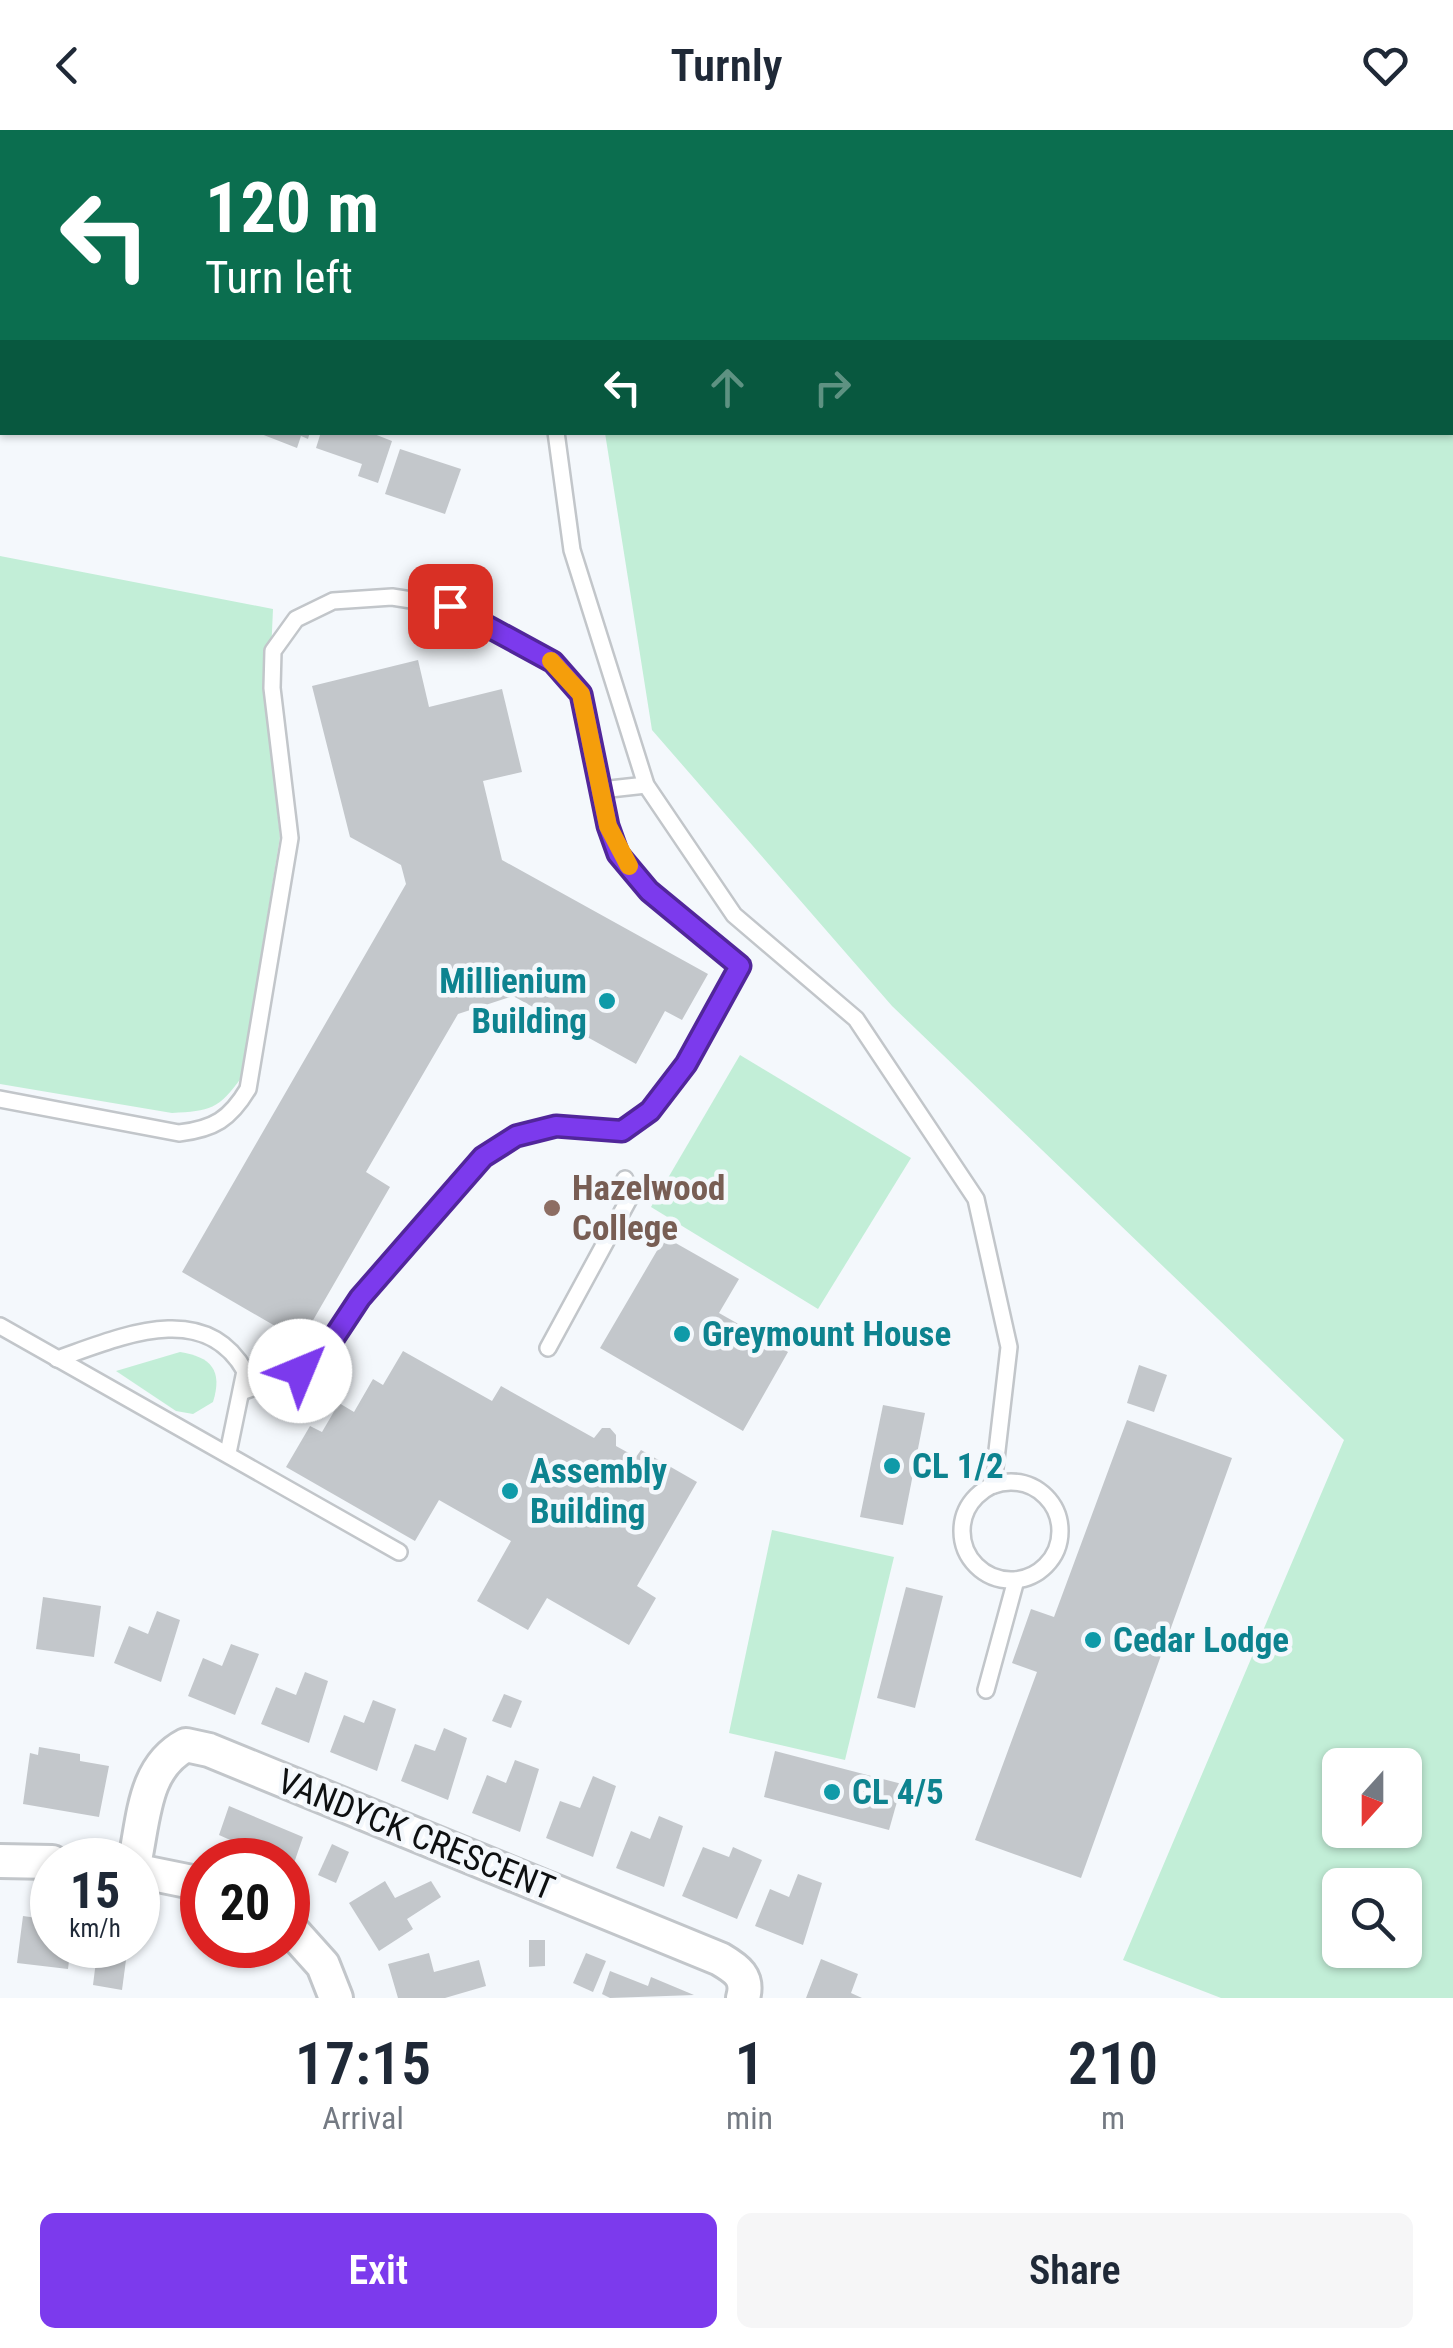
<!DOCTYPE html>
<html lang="en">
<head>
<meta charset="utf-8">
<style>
  body { margin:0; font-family:"Roboto Condensed",sans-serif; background:#f6f6f7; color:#1f2937; height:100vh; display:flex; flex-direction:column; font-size:38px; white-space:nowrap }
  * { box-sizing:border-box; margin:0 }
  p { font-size:32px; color:#747a83 }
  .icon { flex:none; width:55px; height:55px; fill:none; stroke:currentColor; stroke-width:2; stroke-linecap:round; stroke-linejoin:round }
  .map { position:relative; height:1868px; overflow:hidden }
  .sheet { display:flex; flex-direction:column; background:#fff; flex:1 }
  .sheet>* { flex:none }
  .hud { position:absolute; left:0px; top:0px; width:1455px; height:305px; box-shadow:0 2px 8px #0004; background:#0b6e4f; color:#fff; overflow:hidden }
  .needle { width:65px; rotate:201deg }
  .fabs { position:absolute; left:1322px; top:1618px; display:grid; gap:20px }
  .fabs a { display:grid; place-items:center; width:100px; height:100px; border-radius:15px; background:#fff; box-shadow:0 2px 8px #0004; font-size:50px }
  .speed { position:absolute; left:30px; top:1708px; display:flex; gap:20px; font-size:50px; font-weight:700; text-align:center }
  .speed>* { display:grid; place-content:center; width:130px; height:130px; border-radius:50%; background:#fff; box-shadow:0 2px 8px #0004; line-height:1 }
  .speed small { font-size:25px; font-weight:400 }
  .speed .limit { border:15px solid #d22; background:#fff; color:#111 }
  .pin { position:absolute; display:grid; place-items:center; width:85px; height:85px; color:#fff; margin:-42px; border-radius:20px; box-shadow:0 5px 15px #0006 }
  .me { position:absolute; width:110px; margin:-55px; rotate:45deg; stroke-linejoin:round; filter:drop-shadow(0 0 8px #0008) }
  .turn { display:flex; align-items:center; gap:35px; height:210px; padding:0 40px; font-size:45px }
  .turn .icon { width:130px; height:130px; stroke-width:2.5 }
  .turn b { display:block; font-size:70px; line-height:85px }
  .lanes { display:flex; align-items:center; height:95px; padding:0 40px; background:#0003; justify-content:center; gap:50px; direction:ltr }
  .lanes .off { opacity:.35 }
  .eta { display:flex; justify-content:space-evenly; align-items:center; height:170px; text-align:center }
  .eta b { font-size:60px; font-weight:600; line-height:70px }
  .action { display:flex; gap:20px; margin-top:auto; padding:20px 40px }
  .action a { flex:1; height:115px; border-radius:15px; background:#7c3aed; color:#fff; font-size:40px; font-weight:600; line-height:115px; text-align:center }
  .action a+a { background:#f6f6f7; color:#1f2937 }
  header { display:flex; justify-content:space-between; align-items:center; height:130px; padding:0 40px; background:#fff; font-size:45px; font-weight:600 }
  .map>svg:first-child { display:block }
  .green { fill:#c2eed7; fill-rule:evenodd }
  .building { fill:#c3c7cb }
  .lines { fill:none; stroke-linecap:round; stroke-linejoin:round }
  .lane-casing { stroke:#c2c6ca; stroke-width:20 }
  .street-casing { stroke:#c2c6ca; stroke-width:38 }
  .secondary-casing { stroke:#c2c6ca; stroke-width:50 }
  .lane { stroke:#fff; stroke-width:15 }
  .street { stroke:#fff; stroke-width:32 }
  .secondary { stroke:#fff; stroke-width:45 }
  .route-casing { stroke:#51269a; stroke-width:25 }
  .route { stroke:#7c3aed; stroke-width:18 }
  .slow { stroke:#f59e0b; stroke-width:18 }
  .culture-dot { fill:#0f9aa8; stroke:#f4f8fc; stroke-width:4 }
  .education-dot { fill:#8d6e63; stroke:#f4f8fc; stroke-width:4 }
  .labels { text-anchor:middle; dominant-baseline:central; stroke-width:9; stroke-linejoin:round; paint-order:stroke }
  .culture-label { font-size:35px; font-weight:bold; fill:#0d838f; stroke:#f4f8fc; text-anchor:start }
  .education-label { font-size:35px; font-weight:bold; fill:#785e54; stroke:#f4f8fc; text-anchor:start }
  .street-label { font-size:35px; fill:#0e1011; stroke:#f4f8fc }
</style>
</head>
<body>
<header><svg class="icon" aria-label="back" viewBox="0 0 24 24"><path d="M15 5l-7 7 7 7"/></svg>Turnly<svg class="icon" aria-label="heart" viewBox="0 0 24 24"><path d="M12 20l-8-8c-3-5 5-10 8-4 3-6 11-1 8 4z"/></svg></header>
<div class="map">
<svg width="1453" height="1868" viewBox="0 0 1453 1868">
  <rect width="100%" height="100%" fill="#f4f8fc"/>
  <g class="green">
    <path d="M564,0H1453V1868H1221L1123,1830L1344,1310L892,876L652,600L605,303L1452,302V2ZM1340,1635H1405V1700H1340ZM1340,1755H1405V1820H1340Z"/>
    <path d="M0,426L273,479L268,590L280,707L241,948C219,979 210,981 172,983L0,954Z"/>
    <polygon points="740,925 911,1028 818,1179 651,1077"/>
    <path d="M180,1222C211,1227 223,1240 213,1272L193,1284L176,1281L116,1241Z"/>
    <polygon points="772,1400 894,1427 845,1630 729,1603"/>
  </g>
  <g class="building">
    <polygon points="256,302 310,302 308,309 301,306 297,318"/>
    <polygon points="321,302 369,302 392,311 378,353 358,346 362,334 316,318"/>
    <polygon points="400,319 461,339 445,384 385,364"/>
    <polygon points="418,530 429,577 502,559 522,642 483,651 502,730 708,844 682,890 665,881 636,934 513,866 458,884 366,1042 390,1057 301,1211 182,1142 406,754 401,735 350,707 312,556"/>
    <polygon points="665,1107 739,1149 719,1183 788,1222 743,1301 600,1218"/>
    <polygon points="403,1221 492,1271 501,1256 594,1308 602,1298 610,1298 616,1305 616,1316 636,1327 641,1320 697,1352 637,1456 656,1468 629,1515 547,1468 528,1500 477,1471 511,1411 439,1370 415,1411 286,1337 310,1296 322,1302 339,1273 354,1282 373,1249 383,1255"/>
    <polygon points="1139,1235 1167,1245 1154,1282 1127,1273"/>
    <polygon points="883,1275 925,1283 903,1395 860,1387"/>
    <polygon points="1127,1290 1232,1328 1081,1748 975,1710 1037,1542 1012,1533 1031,1479 1054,1487"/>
    <polygon points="906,1457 943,1466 915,1578 877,1568"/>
    <polygon points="43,1467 101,1476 94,1527 36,1519"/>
    <polygon points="157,1481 180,1490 161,1552 114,1533 129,1496 148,1504"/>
    <polygon points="231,1514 259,1524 235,1585 188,1566 203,1528 222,1536"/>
    <polygon points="305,1542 328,1551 309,1613 261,1594 276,1557 296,1565"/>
    <polygon points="504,1564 522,1571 511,1598 492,1591"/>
    <polygon points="373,1570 396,1579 377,1641 330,1622 344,1585 364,1593"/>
    <polygon points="444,1598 467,1608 448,1670 401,1651 415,1614 435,1621"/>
    <polygon points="39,1617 80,1624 80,1631 109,1636 99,1687 23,1674 30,1623 38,1625"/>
    <polygon points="775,1621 902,1654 889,1700 764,1667"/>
    <polygon points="515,1630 539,1639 520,1702 472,1683 487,1645 506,1653"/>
    <polygon points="593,1646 616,1656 593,1727 546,1708 560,1671 580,1678"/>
    <polygon points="229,1676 303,1707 293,1736 273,1727 254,1730 257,1722 219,1705"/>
    <polygon points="659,1686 683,1696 664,1757 616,1738 631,1701 650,1709"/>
    <polygon points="332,1714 349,1722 336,1753 318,1745"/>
    <polygon points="703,1717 729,1727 733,1717 762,1730 737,1789 682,1766"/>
    <polygon points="798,1744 822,1753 803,1815 755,1796 770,1759 789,1767"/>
    <polygon points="385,1751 395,1768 431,1751 441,1767 407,1789 413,1799 379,1821 349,1773"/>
    <polygon points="23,1786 52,1790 52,1815 71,1815 68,1839 17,1833"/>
    <polygon points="529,1810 545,1810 545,1836 529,1837"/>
    <polygon points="98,1815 128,1815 122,1860 93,1855"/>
    <polygon points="429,1823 434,1842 479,1830 486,1856 445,1868 398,1868 388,1834"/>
    <polygon points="586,1823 606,1831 593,1862 573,1853"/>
    <polygon points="821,1829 858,1844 851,1863 862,1868 806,1868"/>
    <polygon points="610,1841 648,1856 651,1847 694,1865 610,1868 602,1864"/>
  </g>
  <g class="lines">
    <defs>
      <g id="lane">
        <polyline points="524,0 524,2"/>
        <polyline points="556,302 572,420 646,655 734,785 856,889 976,1069 1009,1217 993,1355"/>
        <polyline points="601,660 646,655"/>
        <path d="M0,969L179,1003C214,999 230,989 248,959L290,708L272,558L273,521L296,489L333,471L392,467L450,476L553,532L581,563L608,696L618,723L649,761L740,836L686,935L650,981L622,1001L556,996L516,1006L483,1027L361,1168L323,1224L300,1241L244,1261"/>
        <polyline points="0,1196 399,1422"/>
        <polyline points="548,1218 629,1069 625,1049"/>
        <path d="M57,1229C118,1208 204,1168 245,1241L228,1323"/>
        <circle cx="1011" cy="1401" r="49"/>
        <polyline points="986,1560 1016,1450"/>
      </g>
      <g id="street">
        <polyline points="0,116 2,117"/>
        <path d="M135,1730C144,1687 144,1637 186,1615L209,1620L720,1829C737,1839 749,1847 743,1868"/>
        <polyline points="0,1731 52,1732"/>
        <polyline points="138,1741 202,1754"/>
        <polyline points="288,1796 323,1835 336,1868"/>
      </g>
      <g id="secondary">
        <polyline points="1402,0 1407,2"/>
        <polyline points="1452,26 1453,26"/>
      </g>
    </defs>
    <use href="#lane" class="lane-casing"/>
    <use href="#street" class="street-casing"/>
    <use href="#secondary" class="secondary-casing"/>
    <use href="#lane" class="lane"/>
    <use href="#street" class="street"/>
    <use href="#secondary" class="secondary"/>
  </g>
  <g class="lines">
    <defs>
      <polyline id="route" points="300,1241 323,1224 360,1168 483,1027 516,1006 556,996 622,1001 650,981 686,934 740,836 649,761 618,724 608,696 581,564 553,532 450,476"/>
    </defs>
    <use href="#route" class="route-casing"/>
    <use href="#route" class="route"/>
    <polyline class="slow" points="551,531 581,564 608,696 629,736"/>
  </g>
  <g class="culture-dot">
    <circle cx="607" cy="871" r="10"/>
    <circle cx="682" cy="1204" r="10"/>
    <circle cx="892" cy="1336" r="10"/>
    <circle cx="510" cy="1361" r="10"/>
    <circle cx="1093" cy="1510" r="10"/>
    <circle cx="832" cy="1662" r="10"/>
  </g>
  <circle class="education-dot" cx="552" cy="1078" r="10"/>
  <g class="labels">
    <g class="culture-label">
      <text x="587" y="851" text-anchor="end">Millienium<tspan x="587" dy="40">Building</tspan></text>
      <text x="702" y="1204">Greymount House</text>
      <text x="912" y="1336">CL 1/2</text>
      <text x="530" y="1341">Assembly<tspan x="530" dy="40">Building</tspan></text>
      <text x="1113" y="1510">Cedar Lodge</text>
      <text x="852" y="1662">CL 4/5</text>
    </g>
    <g class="education-label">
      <text x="572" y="1058">Hazelwood<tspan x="572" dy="40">College</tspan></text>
    </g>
    <g class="street-label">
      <text transform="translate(416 1705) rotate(22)">VANDYCK CRESCENT</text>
    </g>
  </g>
</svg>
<div class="fabs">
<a><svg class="needle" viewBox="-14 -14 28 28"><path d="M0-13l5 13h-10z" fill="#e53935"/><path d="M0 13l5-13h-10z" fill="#747a83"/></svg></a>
<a><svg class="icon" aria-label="search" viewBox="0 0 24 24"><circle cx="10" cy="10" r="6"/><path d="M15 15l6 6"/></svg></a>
</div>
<div class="speed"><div>15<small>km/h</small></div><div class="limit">20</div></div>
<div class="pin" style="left:450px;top:476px;background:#d93025"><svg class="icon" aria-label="arrive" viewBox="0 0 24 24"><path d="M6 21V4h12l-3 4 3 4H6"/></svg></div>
<svg class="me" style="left:300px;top:1241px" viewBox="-20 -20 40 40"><circle r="19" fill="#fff"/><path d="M0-13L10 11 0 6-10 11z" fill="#7c3aed"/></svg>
<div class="hud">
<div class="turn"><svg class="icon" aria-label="left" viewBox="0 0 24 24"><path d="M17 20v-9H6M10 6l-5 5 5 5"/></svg><div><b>120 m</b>Turn left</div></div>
<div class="lanes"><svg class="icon" aria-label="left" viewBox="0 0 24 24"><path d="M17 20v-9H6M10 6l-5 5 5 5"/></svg><svg class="icon off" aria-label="ahead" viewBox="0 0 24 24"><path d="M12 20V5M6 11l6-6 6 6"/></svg><svg class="icon off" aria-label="right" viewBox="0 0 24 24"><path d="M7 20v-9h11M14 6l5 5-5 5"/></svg></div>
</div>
</div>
<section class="sheet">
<div class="eta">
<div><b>17:15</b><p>Arrival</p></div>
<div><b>1</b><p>min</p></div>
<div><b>210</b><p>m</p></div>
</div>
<div class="action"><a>Exit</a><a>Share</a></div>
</section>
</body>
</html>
